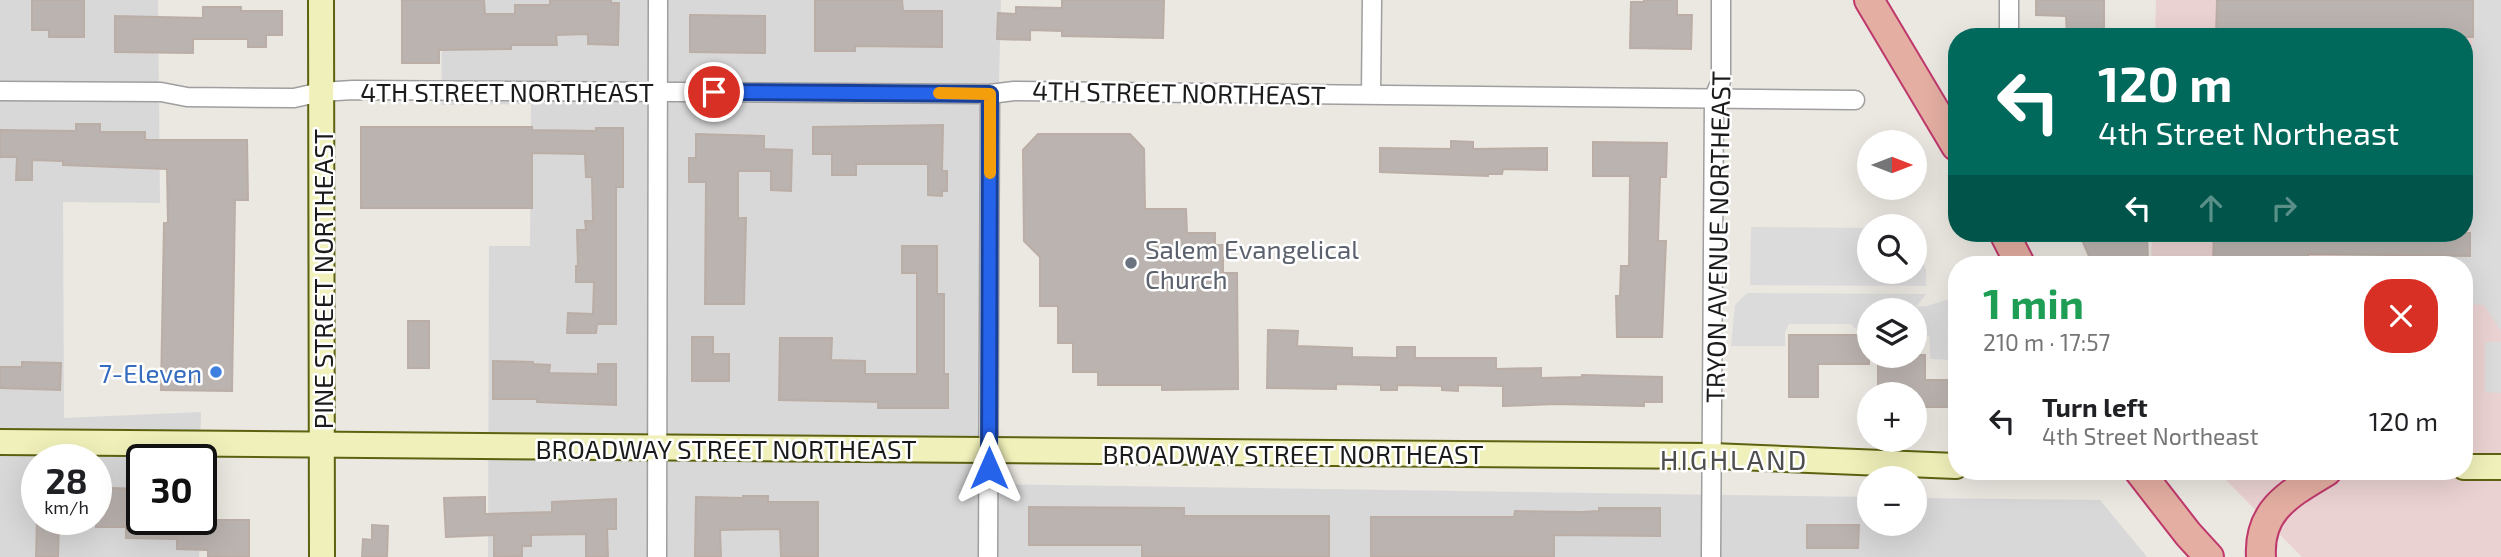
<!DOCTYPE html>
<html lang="en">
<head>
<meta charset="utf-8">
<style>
  body { margin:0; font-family:"Exo 2",sans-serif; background:#f2f2f2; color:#202124; height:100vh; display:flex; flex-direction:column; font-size:26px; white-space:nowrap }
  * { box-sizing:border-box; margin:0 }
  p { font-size:23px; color:#757577 }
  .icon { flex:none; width:38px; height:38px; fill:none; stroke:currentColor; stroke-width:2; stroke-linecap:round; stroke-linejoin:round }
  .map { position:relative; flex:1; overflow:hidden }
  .sheet { position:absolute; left:1948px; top:256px; width:525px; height:224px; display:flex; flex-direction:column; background:#fff; border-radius:28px; box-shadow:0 7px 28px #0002 }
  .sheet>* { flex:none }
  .guide { position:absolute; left:1948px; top:28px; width:525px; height:214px; border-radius:28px; box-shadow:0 7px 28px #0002; background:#00695c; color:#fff; overflow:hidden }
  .needle { width:46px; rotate:90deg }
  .controls { position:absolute; left:1857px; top:130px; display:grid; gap:14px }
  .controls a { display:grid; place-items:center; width:70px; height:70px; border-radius:50%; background:#fff; box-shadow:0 7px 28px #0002; font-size:35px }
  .speed { position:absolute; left:21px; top:444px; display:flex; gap:14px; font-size:35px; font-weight:700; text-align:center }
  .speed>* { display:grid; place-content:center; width:91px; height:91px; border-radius:50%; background:#fff; box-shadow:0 7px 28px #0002; line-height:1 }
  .speed small { font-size:18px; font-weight:400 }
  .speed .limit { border:4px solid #111; border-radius:10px; background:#fff; color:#111 }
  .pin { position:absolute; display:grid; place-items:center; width:60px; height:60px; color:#fff; margin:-30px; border:4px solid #fff; border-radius:50%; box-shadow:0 2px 7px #0007 }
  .me { position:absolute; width:77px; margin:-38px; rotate:0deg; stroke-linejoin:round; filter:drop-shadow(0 0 5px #0008) }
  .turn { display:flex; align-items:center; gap:24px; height:147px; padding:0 35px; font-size:32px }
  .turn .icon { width:91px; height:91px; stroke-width:2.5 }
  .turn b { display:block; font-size:49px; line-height:60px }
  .lanes { display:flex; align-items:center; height:66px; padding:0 35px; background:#0003; justify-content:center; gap:35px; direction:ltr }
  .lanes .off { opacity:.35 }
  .round { display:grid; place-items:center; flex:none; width:74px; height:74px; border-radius:28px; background:#f2f2f2 }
  .headline { display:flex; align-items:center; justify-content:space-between; height:119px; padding:0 35px }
  h1 { font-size:42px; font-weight:700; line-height:52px; color:#1e9e55 }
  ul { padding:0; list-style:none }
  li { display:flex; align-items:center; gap:21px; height:91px; padding:0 35px }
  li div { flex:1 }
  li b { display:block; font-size:26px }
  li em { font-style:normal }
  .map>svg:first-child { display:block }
  .residential { fill:#d9d8d8; fill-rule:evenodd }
  .commercial { fill:#ebd2d2 }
  .parking { fill:#dbdbdb }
  .building { fill:#bbb3af; stroke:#bbaea6; stroke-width:2 }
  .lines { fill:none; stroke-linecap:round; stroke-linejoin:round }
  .minor-casing { stroke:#9f9f9f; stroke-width:21 }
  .secondary-casing { stroke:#5d6211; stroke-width:28 }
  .trunk-casing { stroke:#bf386c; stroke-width:32 }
  .minor { stroke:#fff; stroke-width:18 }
  .secondary { stroke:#f0f0ba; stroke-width:24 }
  .trunk { stroke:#e4aea2; stroke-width:28 }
  .route-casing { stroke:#184099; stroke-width:18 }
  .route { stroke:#2563eb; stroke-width:12 }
  .slow { stroke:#f59e0b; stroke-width:12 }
  .worship-dot { fill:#6b7280; stroke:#fff; stroke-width:2.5 }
  .shop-dot { fill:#3f7fe0; stroke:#fff; stroke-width:2.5 }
  .labels { text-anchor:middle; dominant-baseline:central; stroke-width:5; stroke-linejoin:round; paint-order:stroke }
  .street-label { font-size:26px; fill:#1b1b1b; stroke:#fff }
  .worship-label { font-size:26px; fill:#5b616d; stroke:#fff; text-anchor:start }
  .shop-label { font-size:26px; fill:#366cbe; stroke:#fff; text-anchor:end }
  .neighbourhood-label { font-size:28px; letter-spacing:2px; fill:#4e4e4e; stroke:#fff }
</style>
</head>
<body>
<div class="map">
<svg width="2501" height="557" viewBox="0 0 2501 557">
  <rect width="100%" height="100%" fill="#ebe7e1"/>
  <g class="residential">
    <path d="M0,0H158L160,203L63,202L64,418L201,412L200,460H142V520H200L199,557H0ZM37,460H96V520H37Z"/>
    <polygon points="441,0 1001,0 989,484 1869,497 1869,523 1914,523 1915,498 2100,500 2147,557 488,557 489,246 530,246 531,104 442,105"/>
  </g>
  <polygon class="commercial" points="2156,0 2501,0 2501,557 2302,557 2217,471 2464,471 2464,264 2151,264 2152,233 2464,233 2464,37 2155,37"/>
  <g class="parking">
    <polygon points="2473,0 2501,0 2501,331 2484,305 2468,304 2467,307 2467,419 2464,419 2464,264 2345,264 2345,254 2470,256"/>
    <polygon points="1751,227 1869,228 1869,271 1914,271 1915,228 1915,244 1926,270 1926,286 1750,285"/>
    <polygon points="1747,293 1926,294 1916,307 1927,306 1956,297 1956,360 1930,359 1930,337 1924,334 1915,334 1914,310 1869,310 1869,333 1862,333 1850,324 1789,324 1785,332 1785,346 1731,346 1735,305"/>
    <polygon points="2485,342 2501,342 2501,393 2485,392"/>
  </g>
  <g class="building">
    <polygon points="32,0 84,0 84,37 49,37 49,30 32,30"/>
    <polygon points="402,0 484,0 485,14 515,14 515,5 550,5 550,0 611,0 611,3 619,3 618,45 588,44 588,34 556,35 557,45 511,45 511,49 439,50 439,63 402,63"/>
    <polygon points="815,0 902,0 903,11 942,11 942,47 855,46 855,51 815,51"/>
    <polygon points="1062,0 1164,0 1163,38 1062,36 1062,31 1030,30 1030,40 997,39 998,13 1016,14 1016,7 1062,8"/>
    <polygon points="1644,0 1677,0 1677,15 1692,15 1691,49 1630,48 1631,2 1644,2"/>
    <polygon points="2036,0 2104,0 2104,35 2067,37 2066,16 2036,15"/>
    <polygon points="2217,0 2473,0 2473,37 2216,37"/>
    <polygon points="203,7 241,7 241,11 282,11 282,35 266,35 266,47 248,47 248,39 193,39 193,53 115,52 115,16 203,18"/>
    <polygon points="690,15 765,16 765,53 690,52"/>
    <polygon points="76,124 100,124 100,132 145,132 145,140 247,140 248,200 235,200 232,391 161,390 164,223 168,223 167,169 63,165 63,161 32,160 32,180 16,180 17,157 0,157 0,130 76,131"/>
    <polygon points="943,125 942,171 947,171 947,191 942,191 942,196 928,195 928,164 856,164 856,175 832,175 832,154 813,154 813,127"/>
    <polygon points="361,127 532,127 532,130 596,131 596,128 623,128 623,187 616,187 616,324 597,324 596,333 567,333 568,313 593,314 594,282 576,282 576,266 578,266 577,230 586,230 585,221 593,221 592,177 586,177 585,154 532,153 532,208 361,208"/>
    <polygon points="696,134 764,136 764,149 792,150 791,191 771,190 771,171 738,171 738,218 746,218 744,304 705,304 706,182 689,182 689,158 696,158"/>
    <polygon points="1038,134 1130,134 1144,149 1145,209 1186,209 1187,233 1215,233 1215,245 1223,245 1223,273 1237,273 1238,389 1162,390 1162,385 1098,385 1098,372 1073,372 1073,343 1058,343 1058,306 1040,306 1040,257 1024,241 1023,150"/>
    <polygon points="1451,141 1473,142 1473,149 1547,148 1547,170 1503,169 1502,174 1488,174 1488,176 1380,172 1380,148 1451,149"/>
    <polygon points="1593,142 1667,143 1666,177 1660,177 1658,241 1666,241 1662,337 1617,337 1616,296 1620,296 1621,266 1629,266 1630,176 1593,176"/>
    <polygon points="2079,233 2147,233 2148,264 2089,264 2089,256"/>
    <polygon points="2214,233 2470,233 2470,256 2308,254 2308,264 2213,264"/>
    <polygon points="902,246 937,246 937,294 944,294 944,374 948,374 948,408 878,408 878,402 779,400 780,338 832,338 831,360 865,361 865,374 917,374 917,273 902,273"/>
    <rect x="408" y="321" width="21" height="47"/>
    <polygon points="1268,330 1298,331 1297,346 1352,348 1352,357 1397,358 1397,347 1415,347 1415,358 1496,358 1496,369 1541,368 1541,378 1582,377 1582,375 1662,377 1662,402 1644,402 1644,406 1556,404 1503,406 1503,386 1458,385 1458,391 1442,390 1442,386 1397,385 1397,390 1381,390 1381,385 1336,384 1336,389 1267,388"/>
    <polygon points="1789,335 1869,335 1869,364 1818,364 1818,397 1789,397"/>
    <polygon points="692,337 713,337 713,354 729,354 729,381 692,381"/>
    <polygon points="1878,355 1925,355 1925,380 1956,380 1956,407 1914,407 1914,394 1878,394"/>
    <polygon points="493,361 533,362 533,364 550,365 549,373 598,374 598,364 616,364 616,405 537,402 537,399 493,399"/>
    <polygon points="22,362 61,363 60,390 0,388 0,367 22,367"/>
    <polygon points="111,488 142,489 142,520 249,520 249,557 208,557 208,550 177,549 177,539 126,538 126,527 96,527 96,490"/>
    <polygon points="743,496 768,496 768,502 818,502 818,557 781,557 780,529 720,530 721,557 695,557 696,497 743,498"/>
    <polygon points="485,497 485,514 552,512 552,502 616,499 616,529 607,529 608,557 586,557 586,534 531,535 531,546 522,546 522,556 494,557 494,535 446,537 444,498"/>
    <polygon points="1029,507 1184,508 1184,516 1329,516 1329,557 1142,557 1142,545 1029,545"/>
    <polygon points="1599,508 1660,508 1660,536 1554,535 1554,557 1371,557 1371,517 1514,517 1515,511 1581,512 1599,511"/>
    <polygon points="37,520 59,520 58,557 36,557"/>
    <polygon points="372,525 388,526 387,557 362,557 363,539 372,540"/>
    <polygon points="1807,525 1859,525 1858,548 1807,548"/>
  </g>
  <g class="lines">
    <defs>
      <g id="minor">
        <polyline points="2009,37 2009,0"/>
        <polyline points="0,91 161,92 187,97 294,98 321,92 353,90 990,94 1014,91 1855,100"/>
        <polyline points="1371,94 1372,0"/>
        <polyline points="657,557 658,0"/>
        <polyline points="988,557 990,94"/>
        <polyline points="1711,557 1714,97 1721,81 1721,0"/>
      </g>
      <g id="secondary">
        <polyline points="321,0 322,557"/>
        <polyline points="0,442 1712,456 1956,466"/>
        <polyline points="2464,467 2501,467"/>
      </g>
      <g id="trunk">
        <polyline points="1869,0 1956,146"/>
        <polyline points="2004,233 2020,264"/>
        <polyline points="2139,471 2188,534 2209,557"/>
        <path d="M2261,557C2258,509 2291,493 2327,471"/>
      </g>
    </defs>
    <use href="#minor" class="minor-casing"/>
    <use href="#secondary" class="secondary-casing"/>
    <use href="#trunk" class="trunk-casing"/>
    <use href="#minor" class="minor"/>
    <use href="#secondary" class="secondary"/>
    <use href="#trunk" class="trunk"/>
  </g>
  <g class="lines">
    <defs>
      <polyline id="route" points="714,92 990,94 989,468"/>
    </defs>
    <use href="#route" class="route-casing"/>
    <use href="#route" class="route"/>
    <polyline class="slow" points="939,93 990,94 990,173"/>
  </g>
  <circle class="worship-dot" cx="1131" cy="263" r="7"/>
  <circle class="shop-dot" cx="216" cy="372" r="7"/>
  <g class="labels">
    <g class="street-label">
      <text x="507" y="91">4TH STREET NORTHEAST</text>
      <text transform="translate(1179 92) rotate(1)">4TH STREET NORTHEAST</text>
      <text transform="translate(1717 237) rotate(-89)">TRYON AVENUE NORTHEAST</text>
      <text transform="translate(322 279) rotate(-90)">PINE STREET NORTHEAST</text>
      <text x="726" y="448">BROADWAY STREET NORTHEAST</text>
      <text x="1293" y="453">BROADWAY STREET NORTHEAST</text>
    </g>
    <g class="worship-label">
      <text x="1145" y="248">Salem Evangelical<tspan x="1145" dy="30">Church</tspan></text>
    </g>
    <g class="shop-label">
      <text x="202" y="372">7-Eleven</text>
    </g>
    <g class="neighbourhood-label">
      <text x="1734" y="459">HIGHLAND</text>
    </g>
  </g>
</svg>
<div class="controls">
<a><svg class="needle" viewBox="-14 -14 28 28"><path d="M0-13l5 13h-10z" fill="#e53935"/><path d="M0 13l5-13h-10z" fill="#757577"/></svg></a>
<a><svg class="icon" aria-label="search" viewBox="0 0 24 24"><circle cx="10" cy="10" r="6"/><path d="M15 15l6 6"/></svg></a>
<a><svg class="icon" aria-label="layers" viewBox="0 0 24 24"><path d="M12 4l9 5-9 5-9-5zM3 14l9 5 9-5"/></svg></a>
<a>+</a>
<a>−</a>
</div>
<div class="speed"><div>28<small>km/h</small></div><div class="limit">30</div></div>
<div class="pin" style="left:714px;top:92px;background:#d93025"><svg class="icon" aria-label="arrive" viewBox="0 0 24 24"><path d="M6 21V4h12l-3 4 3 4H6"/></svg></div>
<svg class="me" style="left:989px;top:468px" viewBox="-20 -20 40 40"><path d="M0-17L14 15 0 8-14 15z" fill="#2563eb" stroke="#fff" stroke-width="4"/></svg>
<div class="guide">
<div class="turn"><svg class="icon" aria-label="left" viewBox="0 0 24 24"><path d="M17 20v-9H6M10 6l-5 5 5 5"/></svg><div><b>120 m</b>4th Street Northeast</div></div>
<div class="lanes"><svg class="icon" aria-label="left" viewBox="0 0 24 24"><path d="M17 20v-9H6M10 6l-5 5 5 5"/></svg><svg class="icon off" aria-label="ahead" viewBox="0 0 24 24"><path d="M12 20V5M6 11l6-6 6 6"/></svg><svg class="icon off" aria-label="right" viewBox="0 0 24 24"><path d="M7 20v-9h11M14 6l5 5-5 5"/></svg></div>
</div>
<section class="sheet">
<div class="headline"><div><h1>1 min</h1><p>210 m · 17:57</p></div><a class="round" style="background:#d93025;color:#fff"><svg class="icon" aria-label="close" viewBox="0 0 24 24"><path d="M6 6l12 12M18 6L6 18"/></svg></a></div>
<ul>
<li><svg class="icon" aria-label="left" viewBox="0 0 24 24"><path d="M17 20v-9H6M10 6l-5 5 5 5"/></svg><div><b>Turn left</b><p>4th Street Northeast</p></div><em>120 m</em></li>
</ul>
</section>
</div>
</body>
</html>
